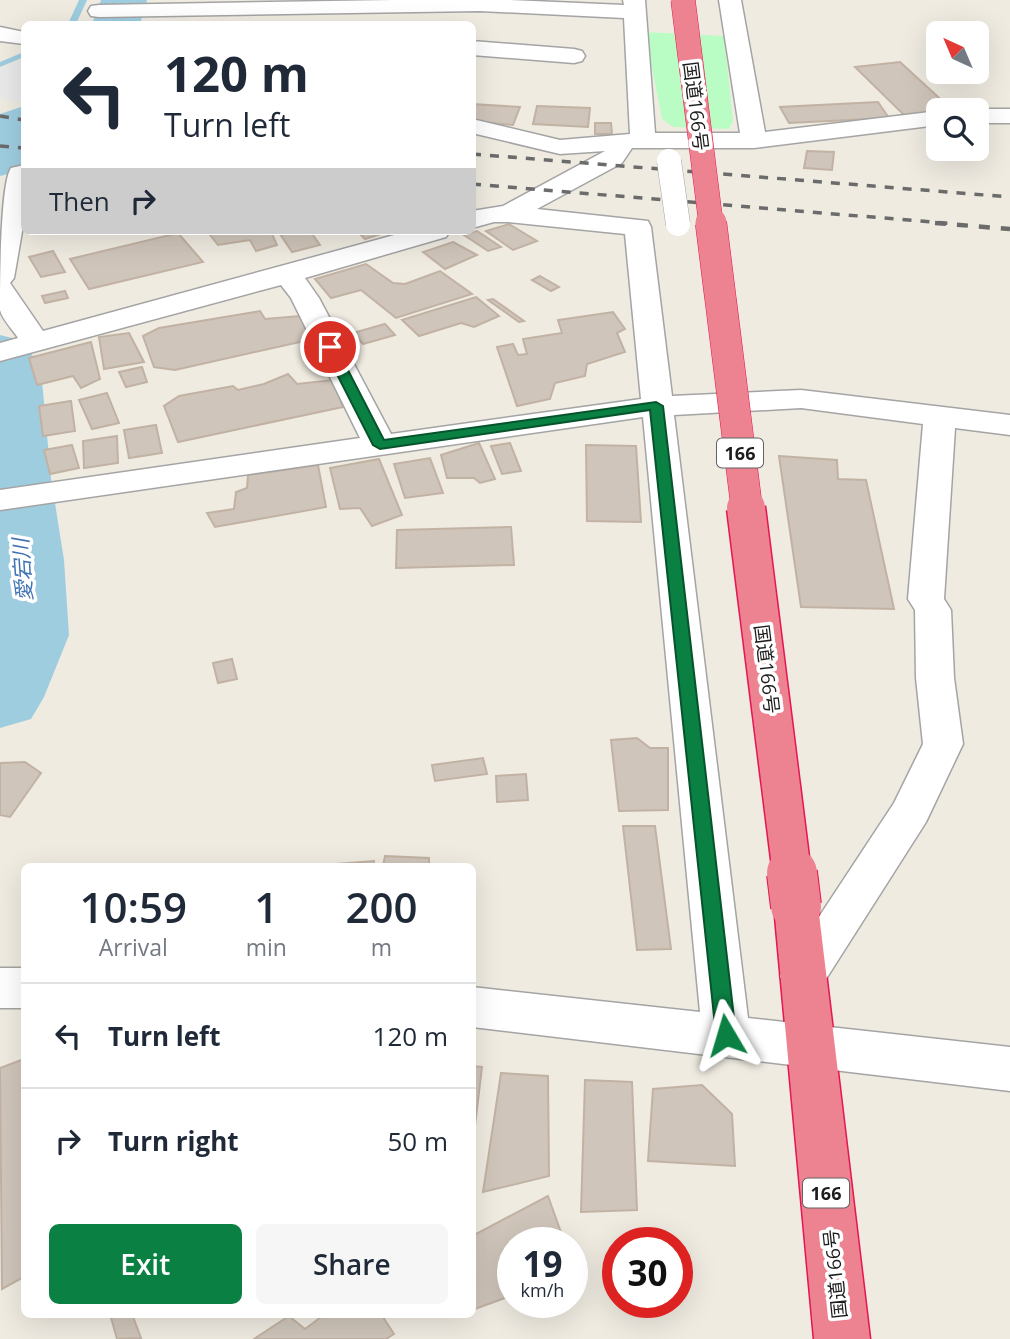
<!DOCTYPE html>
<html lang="en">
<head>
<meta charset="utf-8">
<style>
  body { margin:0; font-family:"Open Sans","Noto Sans JP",sans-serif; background:#f6f6f7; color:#1f2937; height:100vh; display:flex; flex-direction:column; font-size:26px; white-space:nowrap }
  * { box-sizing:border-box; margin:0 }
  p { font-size:23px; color:#747a83 }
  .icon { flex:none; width:38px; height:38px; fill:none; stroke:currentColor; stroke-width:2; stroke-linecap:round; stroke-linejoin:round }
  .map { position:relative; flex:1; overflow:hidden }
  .drawer { position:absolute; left:21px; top:863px; width:455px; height:455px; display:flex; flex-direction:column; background:#fff; border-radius:10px; box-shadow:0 7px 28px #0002 }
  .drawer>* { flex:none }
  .guide { position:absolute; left:21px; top:21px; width:455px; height:214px; border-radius:10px; box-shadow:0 7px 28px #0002; background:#fff; color:#1f2937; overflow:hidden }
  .needle { width:46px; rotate:316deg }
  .buttons { position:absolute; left:926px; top:21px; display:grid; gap:14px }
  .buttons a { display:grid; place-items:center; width:63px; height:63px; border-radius:10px; background:#fff; box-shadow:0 7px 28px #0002; font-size:35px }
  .speed { position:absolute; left:497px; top:1227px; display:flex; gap:14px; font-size:35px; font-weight:700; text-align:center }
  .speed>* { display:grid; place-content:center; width:91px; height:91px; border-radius:50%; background:#fff; box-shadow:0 7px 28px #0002; line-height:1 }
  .speed small { font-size:18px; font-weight:400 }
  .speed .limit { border:10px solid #d22; background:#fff; color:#111 }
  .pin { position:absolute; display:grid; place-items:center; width:60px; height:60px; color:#fff; margin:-30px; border:4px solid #fff; border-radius:50%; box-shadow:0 2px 7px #0007 }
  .me { position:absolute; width:77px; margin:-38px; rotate:353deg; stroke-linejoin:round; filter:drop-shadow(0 0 5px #0008) }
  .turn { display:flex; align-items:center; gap:24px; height:147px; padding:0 28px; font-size:32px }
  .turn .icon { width:91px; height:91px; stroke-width:2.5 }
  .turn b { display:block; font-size:49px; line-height:60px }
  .then { display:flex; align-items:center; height:66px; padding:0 28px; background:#0003; gap:14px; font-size:26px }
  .eta { display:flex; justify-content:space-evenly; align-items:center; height:119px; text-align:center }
  .eta b { font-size:42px; font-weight:600; line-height:49px }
  .cta { display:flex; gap:14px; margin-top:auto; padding:14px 28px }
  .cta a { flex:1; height:80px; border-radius:10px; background:#0b8043; color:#fff; font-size:28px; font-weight:600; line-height:80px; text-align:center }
  .cta a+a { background:#f6f6f7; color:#1f2937 }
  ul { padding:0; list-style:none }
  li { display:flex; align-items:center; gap:21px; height:105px; padding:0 28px; border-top:2px solid #e0e1e3 }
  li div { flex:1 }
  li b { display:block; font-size:26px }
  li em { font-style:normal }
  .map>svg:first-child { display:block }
  .park { fill:#bafdc4 }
  .parking { fill:#e9e9e9 }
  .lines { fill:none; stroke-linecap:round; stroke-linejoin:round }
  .stream { fill:#9ecde0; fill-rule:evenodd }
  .river { fill:#9ecde0; fill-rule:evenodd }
  .building { fill:#cfc5ba; stroke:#c2b2a3; stroke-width:2 }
  .minor-casing { stroke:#a4a4a4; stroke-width:3 }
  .highway-casing { stroke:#e51650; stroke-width:3 }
  .minor { fill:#fff; fill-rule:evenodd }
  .highway { fill:#ed8290; fill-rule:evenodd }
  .rail-far1 { stroke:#6b6b6b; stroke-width:3.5; stroke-dasharray:9 9; stroke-linecap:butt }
  .rail { stroke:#6b6b6b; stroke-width:4.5; stroke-dasharray:11 11; stroke-linecap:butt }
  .minor-bridge-casing { stroke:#a4a4a4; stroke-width:25; stroke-linecap:butt }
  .highway-bridge-far3-casing { stroke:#e51650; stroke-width:25; stroke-linecap:butt }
  .highway-bridge-far2-casing { stroke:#e51650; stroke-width:32; stroke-linecap:butt }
  .highway-bridge-far1-casing { stroke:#e51650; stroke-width:41; stroke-linecap:butt }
  .highway-bridge-casing { stroke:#e51650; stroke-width:52; stroke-linecap:butt }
  .minor-bridge { stroke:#fff; stroke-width:24 }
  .highway-bridge-far3 { stroke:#ed8290; stroke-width:24 }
  .highway-bridge-far2 { stroke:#ed8290; stroke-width:31 }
  .highway-bridge-far1 { stroke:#ed8290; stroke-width:38 }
  .highway-bridge { stroke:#ed8290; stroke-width:50 }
  .route { fill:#0b8043; stroke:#07532c; stroke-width:2 }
  .labels { text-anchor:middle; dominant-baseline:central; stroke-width:7; stroke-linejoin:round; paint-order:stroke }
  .shield { fill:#fff; stroke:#616161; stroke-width:2 }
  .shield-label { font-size:18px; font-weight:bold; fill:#1d1d1d }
  .street-label { font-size:19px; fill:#1d1d1d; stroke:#fff }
  .water-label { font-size:21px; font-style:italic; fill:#4274b3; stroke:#fff }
</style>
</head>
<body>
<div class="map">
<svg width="1010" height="1339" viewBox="0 0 1010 1339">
  <rect width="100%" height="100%" fill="#efebe1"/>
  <polygon class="park" points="645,32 724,36 733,121 729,129 673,127 662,119"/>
  <polygon class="parking" points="24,58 24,103 0,99 0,69"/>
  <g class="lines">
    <g class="stream">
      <polygon points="79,0 87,0 76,24 68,24"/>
      <polygon points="24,52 24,57 0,67 0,62"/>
    </g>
    <g class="river">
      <polygon points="101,0 147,0 140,24 92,24"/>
      <polygon points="24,106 24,164 20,171 0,176 0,114"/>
      <polygon points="0,335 24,341 41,370 51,478 64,560 69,635 44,697 31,719 0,728"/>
    </g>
  </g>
  <g class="building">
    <polygon points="900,62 947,105 929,108 933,112 905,116 855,67"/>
    <polygon points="878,102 889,118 789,123 780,107"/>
    <polygon points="472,104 520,107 513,125 472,121"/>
    <polygon points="537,106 590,108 588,127 533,124"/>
    <polygon points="595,123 611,123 612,134 595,134"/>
    <polygon points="807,151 834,152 832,170 804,168"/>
    <polygon points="509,224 537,241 513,250 486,231"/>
    <polygon points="207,231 256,231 272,234 277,245 256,251 250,240 218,245"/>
    <polygon points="278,231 310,231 320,245 292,252"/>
    <polygon points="357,231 386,231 387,232 365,239"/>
    <polygon points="477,231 501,247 488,251 464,235"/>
    <polygon points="178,233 203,262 89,289 70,259"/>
    <polygon points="453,242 477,255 445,269 423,252"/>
    <polygon points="53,251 65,272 41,277 29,257"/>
    <polygon points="366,264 393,283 405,284 440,271 472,294 396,318 361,290 331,298 315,279"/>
    <polygon points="540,276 559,287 551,291 532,280"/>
    <polygon points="65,291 68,298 45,303 42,296"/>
    <polygon points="476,297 499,316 474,327 461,323 419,336 402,320"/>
    <polygon points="493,299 524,321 519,322 488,300"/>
    <polygon points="260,311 265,319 300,316 313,339 175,370 154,367 143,336 159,328"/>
    <polygon points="613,312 625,329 617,333 625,352 587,364 585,376 555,383 550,399 517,406 497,347 513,344 518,355 527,354 523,339 562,333 558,320"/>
    <polygon points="385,324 395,335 363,344 353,333"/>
    <polygon points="129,333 144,362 104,369 99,337"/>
    <polygon points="91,342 100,379 81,388 73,376 37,385 29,358"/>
    <polygon points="142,367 147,382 126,387 119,372"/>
    <polygon points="288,374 297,384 333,380 343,407 178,442 164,406 179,396 233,386 238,390 264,384"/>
    <polygon points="107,393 119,423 92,429 79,400"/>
    <polygon points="71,401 75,431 43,436 39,406"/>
    <polygon points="156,425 162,453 129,458 124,430"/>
    <polygon points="117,436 118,463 84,468 83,441"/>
    <polygon points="479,443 495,479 480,483 474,478 447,478 441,455"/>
    <polygon points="510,443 521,471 502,474 491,446"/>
    <polygon points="72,445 79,468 50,474 44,450"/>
    <polygon points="586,445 636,446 641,522 587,521"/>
    <polygon points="779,456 837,460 838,479 866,480 894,609 801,607"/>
    <polygon points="430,458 443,493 405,498 394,464"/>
    <polygon points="379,459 402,515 372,526 360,508 340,509 330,468"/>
    <polygon points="318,465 326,507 215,527 207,513 234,509 236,492 247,488 248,475"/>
    <polygon points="511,527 514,565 396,568 397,530"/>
    <polygon points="232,659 237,679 218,683 213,663"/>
    <polygon points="637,738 650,748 668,748 668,810 619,811 611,740"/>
    <polygon points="483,758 487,774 435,781 432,765"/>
    <polygon points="25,762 41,773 10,817 0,815 0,763"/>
    <polygon points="526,774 528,800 497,802 496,776"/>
    <polygon points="623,826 655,826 671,949 637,950"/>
    <polygon points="385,856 429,858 429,866 383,866"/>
    <polygon points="374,861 373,866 309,866"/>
    <polygon points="24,1059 24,1277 2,1289 0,1068"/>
    <polygon points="472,1066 482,1067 472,1151"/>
    <polygon points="501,1073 548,1076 549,1176 483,1192"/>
    <polygon points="585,1080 632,1082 637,1210 581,1212"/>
    <polygon points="702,1085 732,1114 735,1166 648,1161 653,1089"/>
    <polygon points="548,1196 563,1238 556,1242 513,1242 513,1295 472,1310 472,1236"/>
    <polygon points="110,1314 132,1314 141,1338 117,1339"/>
    <polygon points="325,1314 381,1314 394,1334 386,1339 254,1339 289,1316 305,1329"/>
  </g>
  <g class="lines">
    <defs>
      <g id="minor">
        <path d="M393,0H510L624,5L623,0H645L655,133H740L719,0H741L765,132L938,111V125L754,148H632L622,163L537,209L648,221L651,227L672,396L801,390L1010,415V435L955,428L944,599L951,610L954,678L963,744L926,822L819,990L803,995L787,990L780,976L894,803L923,744L916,678L915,610L908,599L923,424L801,408L674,415L748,1018L1010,1047V1091L472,1027V987L700,1012L643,417L0,510V490L360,438L291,298L281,285L0,361V343L18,338C13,330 2,319 0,310C0,290 0,184 11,168L24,165V220L14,278L10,283L43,331L409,231H450L446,237L305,278L319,298L391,434L641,399L625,234L508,222H494L472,228V211L503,206L605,151L560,154L472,133V119L560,140L630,134L624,18L480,11L99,17L91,16L88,11L91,6L99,5Z"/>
        <polygon points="0,27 24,32 24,44 0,41"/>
        <polygon points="472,41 574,49 582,51 585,56 582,61 574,63 472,55"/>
        <polygon points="976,109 1010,109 1010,123 976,123 976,110 970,110"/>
        <rect x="0" y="968" width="24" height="40"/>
      </g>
      <polygon id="highway" points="796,888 812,893 818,906 870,1339 814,1339 774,906 780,893"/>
    </defs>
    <use href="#minor" class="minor-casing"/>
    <use href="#highway" class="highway-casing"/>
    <use href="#minor" class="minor"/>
    <use href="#highway" class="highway"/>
    <g class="rail-far1">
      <polyline points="0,116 24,120"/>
      <polyline points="0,146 24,148"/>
      <polyline points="472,154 1010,197"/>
      <polyline points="472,184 956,224"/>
    </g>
    <polyline class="rail" points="935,223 1010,229"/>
    <defs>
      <polyline id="minor-bridge" points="669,161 678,224"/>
      <polyline id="highway-bridge-far3" points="683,0 711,224"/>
      <polyline id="highway-bridge-far2" points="711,223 747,510"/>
      <polyline id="highway-bridge-far1" points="746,508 792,874"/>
      <polyline id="highway-bridge" points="792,873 796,906"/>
    </defs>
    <use href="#minor-bridge" class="minor-bridge-casing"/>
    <use href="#highway-bridge-far3" class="highway-bridge-far3-casing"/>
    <use href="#highway-bridge-far2" class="highway-bridge-far2-casing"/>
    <use href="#highway-bridge-far1" class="highway-bridge-far1-casing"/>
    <use href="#highway-bridge" class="highway-bridge-casing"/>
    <use href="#minor-bridge" class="minor-bridge"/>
    <use href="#highway-bridge-far3" class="highway-bridge-far3"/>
    <use href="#highway-bridge-far2" class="highway-bridge-far2"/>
    <use href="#highway-bridge-far1" class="highway-bridge-far1"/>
    <use href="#highway-bridge" class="highway-bridge"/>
  </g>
  <polygon class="route" points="330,343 336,347 384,440 656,402 663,406 736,1035 733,1041 726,1044 719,1041 716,1035 650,410 380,449 373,445 323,347"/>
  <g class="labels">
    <g class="shield">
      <rect x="717" y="438.5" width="46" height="29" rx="5"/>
      <rect x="803" y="1178.5" width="46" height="29" rx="5"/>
    </g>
    <g class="shield-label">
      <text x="740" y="453">166</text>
      <text x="826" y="1193">166</text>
    </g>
    <g class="street-label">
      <text transform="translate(696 106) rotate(83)">国道166号</text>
      <text transform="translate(767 669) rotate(83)">国道166号</text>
      <text transform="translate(835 1274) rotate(-96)">国道166号</text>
    </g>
    <g class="water-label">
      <text transform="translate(22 570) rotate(-94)">愛宕川</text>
    </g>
  </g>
</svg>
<div class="buttons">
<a><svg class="needle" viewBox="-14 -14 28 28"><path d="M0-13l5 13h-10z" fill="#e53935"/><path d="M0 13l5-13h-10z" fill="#747a83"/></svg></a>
<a><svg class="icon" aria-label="search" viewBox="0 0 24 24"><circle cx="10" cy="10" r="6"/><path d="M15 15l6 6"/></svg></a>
</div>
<div class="speed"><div>19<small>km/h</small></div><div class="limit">30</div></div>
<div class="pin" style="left:330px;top:347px;background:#d93025"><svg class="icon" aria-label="arrive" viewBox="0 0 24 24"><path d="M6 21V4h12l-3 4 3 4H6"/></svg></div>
<svg class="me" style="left:726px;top:1035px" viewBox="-20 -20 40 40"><path d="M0-17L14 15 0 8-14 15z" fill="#0b8043" stroke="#fff" stroke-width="4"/></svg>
<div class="guide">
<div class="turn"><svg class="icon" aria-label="left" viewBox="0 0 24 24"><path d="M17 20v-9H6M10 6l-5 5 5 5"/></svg><div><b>120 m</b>Turn left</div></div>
<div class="then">Then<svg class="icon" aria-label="right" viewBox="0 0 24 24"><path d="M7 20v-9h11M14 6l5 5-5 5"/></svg></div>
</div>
<section class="drawer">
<div class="eta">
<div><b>10:59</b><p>Arrival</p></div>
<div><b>1</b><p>min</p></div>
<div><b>200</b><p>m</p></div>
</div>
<ul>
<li><svg class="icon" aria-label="left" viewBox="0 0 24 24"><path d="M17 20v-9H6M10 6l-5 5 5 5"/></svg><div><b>Turn left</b></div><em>120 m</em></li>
<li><svg class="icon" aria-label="right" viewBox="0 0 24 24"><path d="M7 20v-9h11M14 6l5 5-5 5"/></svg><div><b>Turn right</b></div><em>50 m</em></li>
</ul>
<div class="cta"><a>Exit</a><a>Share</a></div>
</section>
</div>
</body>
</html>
